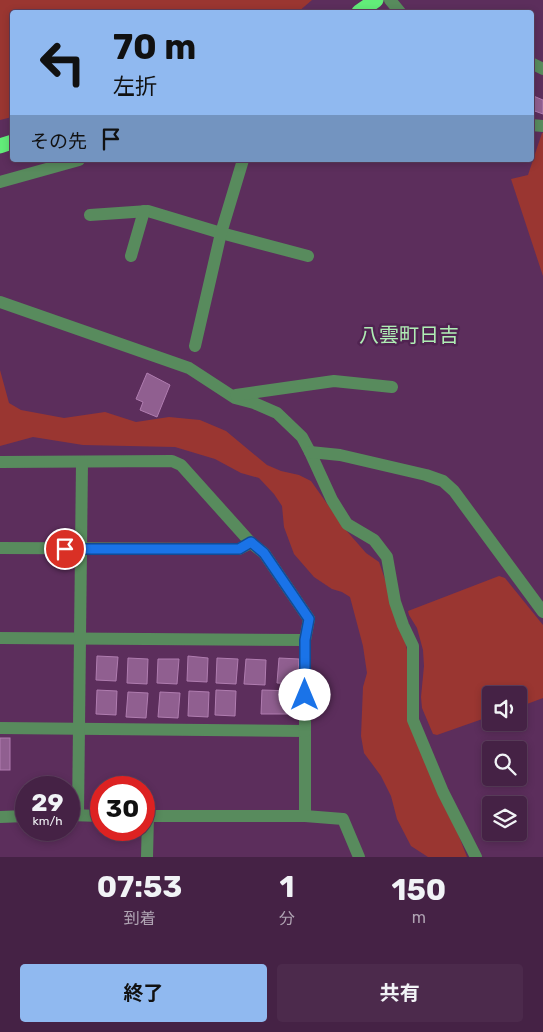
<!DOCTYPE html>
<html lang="ja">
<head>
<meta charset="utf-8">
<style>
  body { margin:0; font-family:Rubik,"Noto Sans JP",sans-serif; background:#4c2a4c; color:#f1f3f6; height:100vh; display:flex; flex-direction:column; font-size:19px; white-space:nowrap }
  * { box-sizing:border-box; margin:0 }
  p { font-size:16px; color:#b0a4b3 }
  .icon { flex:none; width:28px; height:28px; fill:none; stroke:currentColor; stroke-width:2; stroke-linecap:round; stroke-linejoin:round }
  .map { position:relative; height:857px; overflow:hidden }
  .side { display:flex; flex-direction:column; background:#452245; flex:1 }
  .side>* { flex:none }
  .banner { position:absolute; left:10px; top:10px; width:524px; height:152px; border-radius:5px; box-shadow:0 2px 8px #0003,0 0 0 1px #5d3f5e; background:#90b9f0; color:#111; overflow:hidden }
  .buttons { position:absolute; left:482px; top:686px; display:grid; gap:10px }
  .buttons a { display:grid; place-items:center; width:45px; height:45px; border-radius:5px; background:#452245; box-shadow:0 2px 8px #0003,0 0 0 1px #5d3f5e; font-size:25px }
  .speed { position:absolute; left:15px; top:776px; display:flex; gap:10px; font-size:25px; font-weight:700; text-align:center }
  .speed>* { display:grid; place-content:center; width:65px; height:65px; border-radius:50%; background:#452245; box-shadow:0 2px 8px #0003,0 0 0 1px #5d3f5e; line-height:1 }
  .speed small { font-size:12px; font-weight:400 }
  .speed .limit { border:8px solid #d22; background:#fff; color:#111 }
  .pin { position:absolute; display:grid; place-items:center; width:42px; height:42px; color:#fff; margin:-21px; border:2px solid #fff; border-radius:50%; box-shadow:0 1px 5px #0007 }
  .me { position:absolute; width:55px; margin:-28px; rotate:0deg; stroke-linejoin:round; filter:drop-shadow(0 0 4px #0008) }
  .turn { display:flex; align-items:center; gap:18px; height:105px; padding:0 20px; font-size:22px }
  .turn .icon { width:65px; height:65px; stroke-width:2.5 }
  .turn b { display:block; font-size:35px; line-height:42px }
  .then { display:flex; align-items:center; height:48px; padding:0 20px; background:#0003; gap:10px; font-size:19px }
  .eta { display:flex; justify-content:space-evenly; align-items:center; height:85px; text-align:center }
  .eta b { font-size:30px; font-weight:700; line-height:35px }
  .action { display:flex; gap:10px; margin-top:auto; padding:10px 20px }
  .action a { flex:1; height:58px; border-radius:5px; background:#90b9f0; color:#111; font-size:20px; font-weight:700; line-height:58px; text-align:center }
  .action a+a { background:#4c2a4c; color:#f1f3f6 }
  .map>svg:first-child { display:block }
  .green { fill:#9a3631 }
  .building { fill:#905f90; stroke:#b07db0 }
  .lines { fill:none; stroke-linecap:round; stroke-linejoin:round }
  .minor { stroke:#588b5d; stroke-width:12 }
  .highway { stroke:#62ec79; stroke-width:15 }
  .route-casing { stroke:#114b97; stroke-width:12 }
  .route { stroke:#1a73e8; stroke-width:9 }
  .labels { text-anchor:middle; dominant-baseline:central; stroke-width:5; stroke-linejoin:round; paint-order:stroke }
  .quarter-label { font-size:20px; fill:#afedb4; stroke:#502351 }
</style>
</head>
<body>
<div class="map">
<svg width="543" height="857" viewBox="0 0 543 857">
  <rect width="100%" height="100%" fill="#5c2e5c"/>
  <g class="green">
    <polygon points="0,0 312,0 298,12 12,12 12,117 0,120"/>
    <polygon points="542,133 543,133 543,276 511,179 528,175"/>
    <polygon points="0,370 9,403 21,410 64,418 105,412 136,422 169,417 200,420 226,431 267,465 281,471 299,475 311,481 345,529 366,553 379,562 403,631 409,660 408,705 467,857 428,857 411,846 397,819 391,796 381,776 364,753 361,736 363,687 367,673 363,646 350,597 342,592 332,589 314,577 294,554 284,527 282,506 274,494 259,478 241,473 215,459 175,447 83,445 33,437 0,446"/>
    <polygon points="499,576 505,578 543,625 543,698 519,707 519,695 491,695 491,716 437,735 433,734 422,708 421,697 424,666 423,650 417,628 409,615 408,611"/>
  </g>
  <g class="building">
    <polygon points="531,95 543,100 543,114 532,110 531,113"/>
    <polygon points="147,373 170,385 157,417 140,410 143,402 136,399"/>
    <polygon points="97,656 118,657 116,681 96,680"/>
    <polygon points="188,656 208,658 207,682 187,681"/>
    <polygon points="128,658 148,659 147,684 127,683"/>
    <polygon points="217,658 238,659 236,684 216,683"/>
    <polygon points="279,658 299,659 297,684 277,683"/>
    <polygon points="158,659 179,659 177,684 157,683"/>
    <polygon points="246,659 266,660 265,685 244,684"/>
    <polygon points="97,690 117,691 116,715 96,714"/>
    <polygon points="216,690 236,691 235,716 215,715"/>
    <polygon points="262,690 293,691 293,714 261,714"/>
    <polygon points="189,691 209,692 208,717 188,716"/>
    <polygon points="128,692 148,693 146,718 126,717"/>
    <polygon points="160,692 180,693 178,718 158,717"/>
    <rect x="0" y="738" width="10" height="32"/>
  </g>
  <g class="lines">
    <g class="minor">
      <polyline points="390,0 400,12"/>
      <polyline points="531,63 543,69"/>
      <polyline points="531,125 543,126"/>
      <polyline points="0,182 79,160"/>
      <polyline points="90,215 148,211 221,233 308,256"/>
      <polyline points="131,256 144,211"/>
      <polyline points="0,302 189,368 235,398 254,403 277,413 302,437 310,452 332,500 347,524 374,540 387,557 395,602 403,625 413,646 413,720 443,792 476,857"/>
      <polyline points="195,346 221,233 243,160"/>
      <polyline points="236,395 334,381 392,387"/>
      <polyline points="310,452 340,455 426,475 443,481 454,491 543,612"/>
      <polyline points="0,462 172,461 181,465 251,543 264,553 309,619 305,640 305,816"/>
      <polyline points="0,548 239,549 251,543"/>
      <polyline points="0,638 305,640"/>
      <polyline points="0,728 305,731"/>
      <polyline points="69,815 101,816"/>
      <polyline points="78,815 82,462"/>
      <polyline points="144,816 305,816 343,819 359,857"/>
      <polyline points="0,817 26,816"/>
      <polyline points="147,857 148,816"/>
    </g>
    <g class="highway">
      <polyline points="359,12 376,0"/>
      <polyline points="0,146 12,142"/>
    </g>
  </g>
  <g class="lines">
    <defs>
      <polyline id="route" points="65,549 239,549 251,542 264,553 309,619 305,640 305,695"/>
    </defs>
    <use href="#route" class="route-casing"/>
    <use href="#route" class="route"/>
  </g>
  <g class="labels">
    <g class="quarter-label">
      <text x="409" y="335">八雲町日吉</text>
    </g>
  </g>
</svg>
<div class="buttons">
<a><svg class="icon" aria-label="sound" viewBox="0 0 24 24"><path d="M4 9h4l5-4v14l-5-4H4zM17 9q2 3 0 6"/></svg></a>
<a><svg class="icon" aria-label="search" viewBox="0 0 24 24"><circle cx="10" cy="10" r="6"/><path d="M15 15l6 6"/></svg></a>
<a><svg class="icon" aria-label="layers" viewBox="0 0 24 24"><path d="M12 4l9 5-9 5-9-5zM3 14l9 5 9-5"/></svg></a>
</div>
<div class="speed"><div>29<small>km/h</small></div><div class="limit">30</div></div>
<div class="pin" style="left:65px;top:549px;background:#d93025"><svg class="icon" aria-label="arrive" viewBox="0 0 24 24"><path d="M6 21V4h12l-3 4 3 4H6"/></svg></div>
<svg class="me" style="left:305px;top:695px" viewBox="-20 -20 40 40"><circle r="19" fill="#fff"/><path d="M0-13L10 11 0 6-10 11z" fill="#1a73e8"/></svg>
<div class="banner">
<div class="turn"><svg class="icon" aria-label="left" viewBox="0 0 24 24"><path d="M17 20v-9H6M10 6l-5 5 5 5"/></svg><div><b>70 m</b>左折</div></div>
<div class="then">その先<svg class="icon" aria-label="arrive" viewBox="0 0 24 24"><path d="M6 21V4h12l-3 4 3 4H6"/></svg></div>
</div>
</div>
<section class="side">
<div class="eta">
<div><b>07:53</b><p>到着</p></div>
<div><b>1</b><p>分</p></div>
<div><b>150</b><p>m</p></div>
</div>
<div class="action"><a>終了</a><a>共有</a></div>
</section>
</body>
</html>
